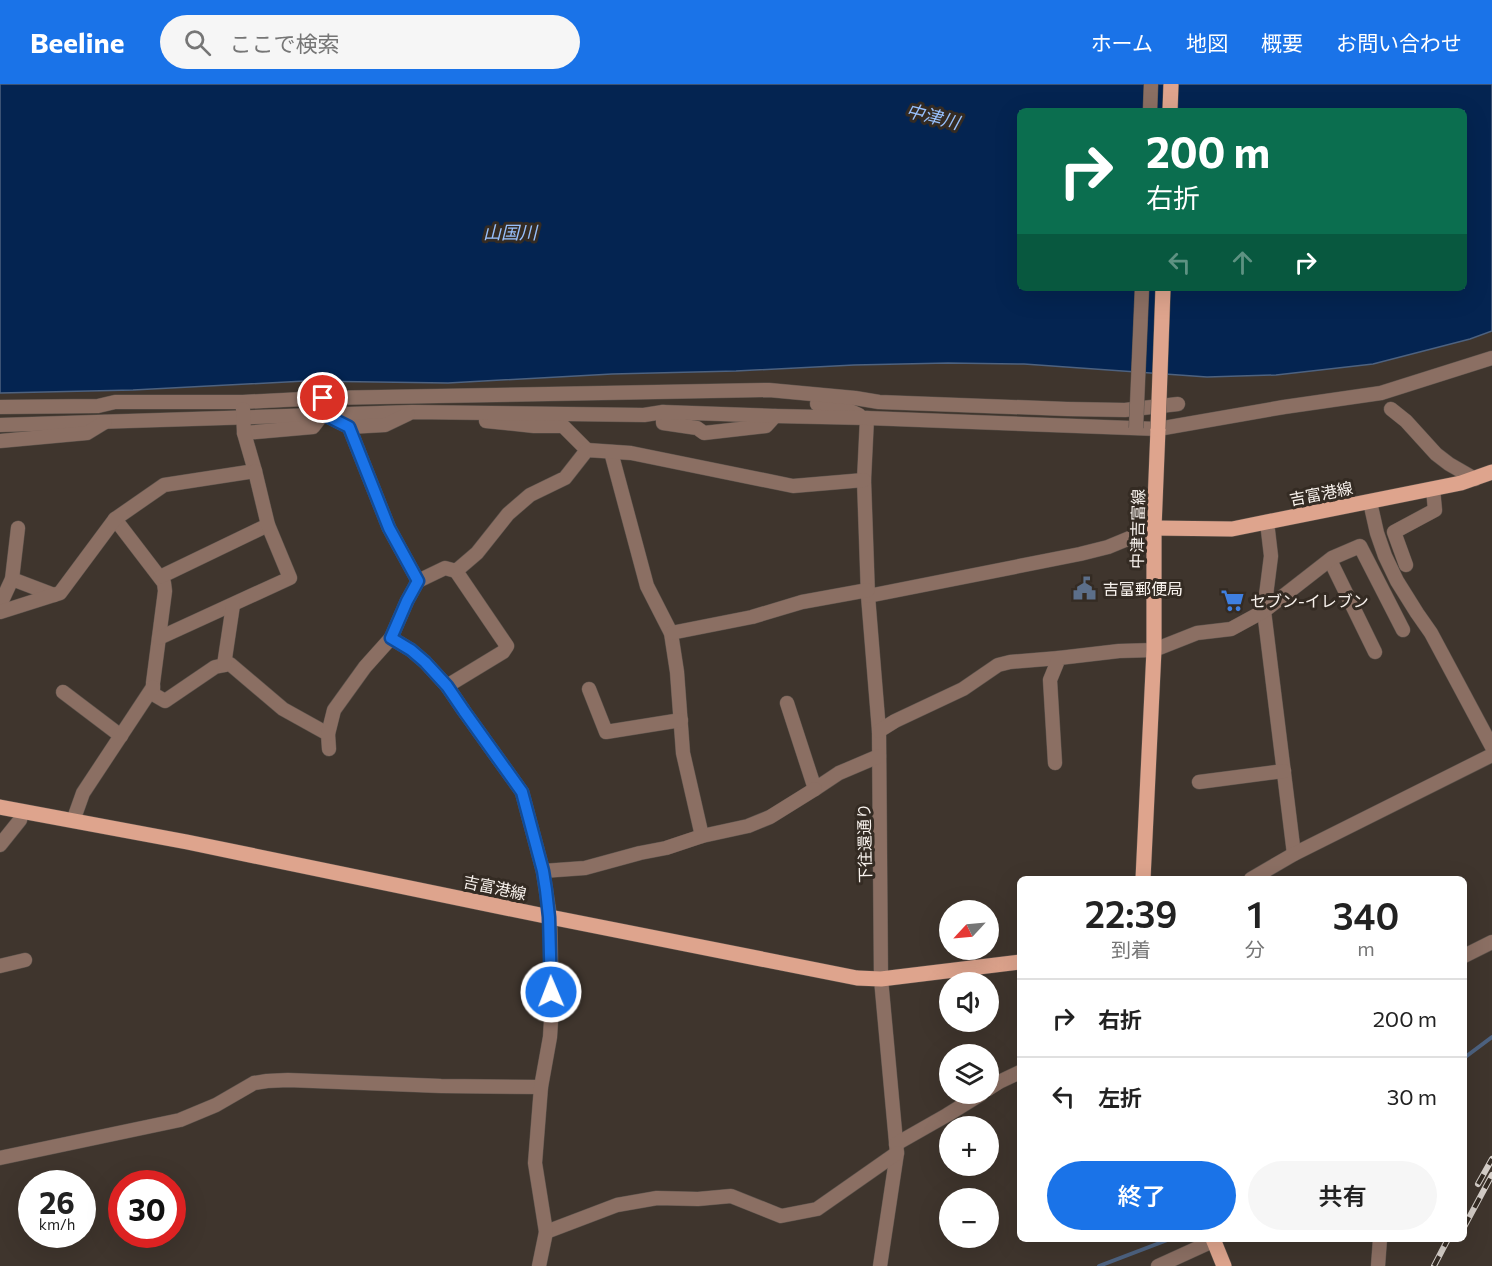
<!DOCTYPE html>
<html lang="ja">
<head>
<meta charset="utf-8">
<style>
  body { margin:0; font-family:Commissioner,"Noto Sans JP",sans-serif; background:#f6f6f6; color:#222; height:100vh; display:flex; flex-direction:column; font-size:22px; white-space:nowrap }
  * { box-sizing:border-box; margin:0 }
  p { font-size:20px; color:#767676 }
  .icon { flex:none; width:33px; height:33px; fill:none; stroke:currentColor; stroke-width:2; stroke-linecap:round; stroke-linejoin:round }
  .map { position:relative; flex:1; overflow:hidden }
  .panel { position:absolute; left:1017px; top:792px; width:450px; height:366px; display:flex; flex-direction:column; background:#fff; border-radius:9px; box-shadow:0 6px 24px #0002 }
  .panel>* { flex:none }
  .banner { position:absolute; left:1017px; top:24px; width:450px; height:183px; border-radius:9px; box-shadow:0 6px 24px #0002; background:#0b6e4f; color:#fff; overflow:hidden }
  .needle { width:39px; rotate:244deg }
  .buttons { position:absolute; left:939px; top:816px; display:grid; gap:12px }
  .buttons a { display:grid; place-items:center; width:60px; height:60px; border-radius:50%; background:#fff; box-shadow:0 6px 24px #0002; font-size:30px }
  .speed { position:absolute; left:18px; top:1086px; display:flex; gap:12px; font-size:30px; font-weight:700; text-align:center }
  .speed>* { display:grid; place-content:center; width:78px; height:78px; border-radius:50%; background:#fff; box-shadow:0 6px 24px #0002; line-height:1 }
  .speed small { font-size:15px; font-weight:400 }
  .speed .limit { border:9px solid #d22; background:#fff; color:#111 }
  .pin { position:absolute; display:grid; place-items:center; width:51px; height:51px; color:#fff; margin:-26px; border:3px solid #fff; border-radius:50%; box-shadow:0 2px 6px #0007 }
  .me { position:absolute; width:66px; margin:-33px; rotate:359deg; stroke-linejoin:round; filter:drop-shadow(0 0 4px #0008) }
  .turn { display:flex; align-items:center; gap:21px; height:126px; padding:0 30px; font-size:27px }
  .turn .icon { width:78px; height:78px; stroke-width:2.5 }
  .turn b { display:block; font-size:42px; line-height:51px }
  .lanes { display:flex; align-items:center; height:57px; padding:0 30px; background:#0003; justify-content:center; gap:30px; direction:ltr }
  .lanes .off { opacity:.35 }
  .eta { display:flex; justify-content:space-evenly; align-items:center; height:102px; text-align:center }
  .eta b { font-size:36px; font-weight:600; line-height:42px }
  .primary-button { display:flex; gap:12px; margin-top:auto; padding:12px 30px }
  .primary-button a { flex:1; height:69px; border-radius:36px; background:#1a73e8; color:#fff; font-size:24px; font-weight:600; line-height:69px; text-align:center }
  .primary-button a+a { background:#f6f6f6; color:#222 }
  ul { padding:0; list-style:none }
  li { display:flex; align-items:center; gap:18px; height:78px; padding:0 30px; border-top:2px solid #e0e0e0 }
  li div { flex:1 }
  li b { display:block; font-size:22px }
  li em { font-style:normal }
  header { display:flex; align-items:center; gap:36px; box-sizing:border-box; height:84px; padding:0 30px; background:#1a73e8; color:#fff }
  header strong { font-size:28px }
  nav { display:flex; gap:33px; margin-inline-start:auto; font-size:21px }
  .search { width:420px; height:54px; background:#f6f6f6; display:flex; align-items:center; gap:15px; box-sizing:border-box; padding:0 21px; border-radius:33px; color:#767676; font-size:22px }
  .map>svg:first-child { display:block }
  .water { fill:#042451; stroke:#4d6280; stroke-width:1.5; fill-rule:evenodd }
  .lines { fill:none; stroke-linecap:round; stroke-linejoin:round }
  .stream { stroke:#4d6280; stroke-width:4 }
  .minor-casing { stroke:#5d534c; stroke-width:15 }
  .major-casing { stroke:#5d534c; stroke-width:16 }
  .minor { stroke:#8b6f63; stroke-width:14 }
  .major { stroke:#dea48d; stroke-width:15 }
  .rail-casing { stroke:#d4cdc7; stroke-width:6 }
  .rail { stroke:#342b23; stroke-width:4; stroke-dasharray:11; stroke-linecap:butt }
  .minor-bridge-casing { stroke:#5d534c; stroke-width:15; stroke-linecap:butt }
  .major-bridge-casing { stroke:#5d534c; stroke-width:16; stroke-linecap:butt }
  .minor-bridge { stroke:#8b6f63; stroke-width:14 }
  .major-bridge { stroke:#dea48d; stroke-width:15 }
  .route-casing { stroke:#114b97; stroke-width:15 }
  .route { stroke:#1a73e8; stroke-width:10 }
  .labels { text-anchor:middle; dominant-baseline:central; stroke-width:6; stroke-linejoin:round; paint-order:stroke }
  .street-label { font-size:16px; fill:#f8f2ed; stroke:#342b23 }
  .poi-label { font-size:16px; fill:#f8f2ed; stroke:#342b23; text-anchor:start }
  .water-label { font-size:18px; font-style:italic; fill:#98c0fc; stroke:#342b23 }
</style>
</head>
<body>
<header>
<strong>Beeline</strong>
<div class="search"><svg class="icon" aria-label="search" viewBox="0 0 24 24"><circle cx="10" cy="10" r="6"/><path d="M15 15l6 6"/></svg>ここで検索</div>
<nav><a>ホーム</a><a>地図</a><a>概要</a><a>お問い合わせ</a></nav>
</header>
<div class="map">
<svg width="1492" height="1182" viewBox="0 0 1492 1182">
  <rect width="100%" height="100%" fill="#3f352d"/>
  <path class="water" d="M0,0H1492V247L1470,255L1373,280L1276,291L1207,293L1024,280L948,279L854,281L736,287L612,290L448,299L305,297L133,306L0,309ZM1020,27H1464V204H1020Z"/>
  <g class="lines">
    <g class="stream">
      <polyline points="1464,974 1492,953"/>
      <polyline points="1099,1182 1170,1155"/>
    </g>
    <defs>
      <g id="minor">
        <polyline points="1150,27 1151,0"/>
        <polyline points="817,320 839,322 859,331"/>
        <polyline points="0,323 98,322 115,318 243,318 323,314 769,306 855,314 879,318 1067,325 1125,326 1178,320"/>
        <polyline points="1391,325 1406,337 1436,370 1449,380 1475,395"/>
        <polyline points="663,328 663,339 697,344 704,349 766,342 775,332"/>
        <polyline points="867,334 864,396 868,512 879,647 881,895 897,1069 880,1182"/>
        <polyline points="486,337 534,342 563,342 587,366"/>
        <polyline points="0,341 412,328 644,331 663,328 775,332 867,334 1158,345 1284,323 1381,309 1492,274"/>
        <polyline points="349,343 389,444 418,497"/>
        <polyline points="244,349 313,343 323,330 349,343 385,341 408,330"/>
        <polyline points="0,357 87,349 105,338"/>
        <polyline points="611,368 647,502 671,549 677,588 683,669 702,752"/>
        <polyline points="1370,418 1377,449 1385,472 1397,497 1417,529 1431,549 1492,663"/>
        <polyline points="115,435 164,499 165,507 153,599 153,610 165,617 215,583 230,580 283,625 328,650 329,665"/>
        <polyline points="1267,438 1271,472 1264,527 1294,770"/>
        <polyline points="1330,476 1375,568"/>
        <polyline points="1406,481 1394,448 1435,426 1433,405"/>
        <polyline points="160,493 268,441"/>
        <polyline points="12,495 54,511"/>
        <polyline points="868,512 1080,470 1108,463 1154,444"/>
        <polyline points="0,521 12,495 18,444"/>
        <polyline points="0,528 60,509 115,435 164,401 255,387 244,349 243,325"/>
        <polyline points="671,549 752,533 802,518 868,506"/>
        <polyline points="159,554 290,494 268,441 255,387"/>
        <polyline points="224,581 233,521"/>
        <polyline points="447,602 503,568 507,562 456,487"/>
        <polyline points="589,605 606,648 681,636"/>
        <polyline points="63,608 121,652"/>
        <polyline points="787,619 815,705 839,689 879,672"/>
        <polyline points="879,647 895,637 963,605 998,581 1010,578 1059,574"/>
        <polyline points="328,650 334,626 365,583 391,554"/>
        <polyline points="1055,679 1050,596 1059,574 1119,567 1154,566 1197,549 1231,545 1264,527 1332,474 1360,462 1403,546"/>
        <polyline points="1199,698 1284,687"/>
        <polyline points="73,737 83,709 153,603"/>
        <polyline points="0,761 20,736 22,727"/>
        <polyline points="543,787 585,784 640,769 666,764 702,752 748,742 770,733 815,705"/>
        <polyline points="1251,795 1294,770 1492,671"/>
        <polyline points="1464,872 1492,858"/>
        <polyline points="0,882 25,876"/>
        <polyline points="988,1005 999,998 1020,988"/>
        <polyline points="896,1060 947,1031 981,1010"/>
        <polyline points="0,1074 180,1036 216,1021 254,999 267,997 288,996 441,1002 541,1003"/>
        <polyline points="546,1148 617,1121 657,1114 698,1115 731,1112 781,1132 817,1125 897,1069"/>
        <polyline points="539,1182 546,1148 535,1079 541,1003 550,953 552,921 550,833 543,787 522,708 464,627 447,602 425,578 411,566 391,554 407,517 418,497 445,484 456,487 477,469 508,430 530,411 565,394 587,366 631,369 793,402 864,396"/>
        <polyline points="1158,1182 1213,1157"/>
        <polyline points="1378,1182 1380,1155"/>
      </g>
      <g id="major">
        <polyline points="1170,27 1171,0"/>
        <polyline points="1154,444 1232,445 1461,399 1492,388"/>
        <polyline points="0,723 187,758 550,833 857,894 881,895 1020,878"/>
        <polyline points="1143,795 1154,566 1154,444 1158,345"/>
        <polyline points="1213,1155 1224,1182"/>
      </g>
    </defs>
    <use href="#minor" class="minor-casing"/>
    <use href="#major" class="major-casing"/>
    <use href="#minor" class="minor"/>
    <use href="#major" class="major"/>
    <defs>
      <g id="rail">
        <polyline points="1478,1100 1492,1075"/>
        <polyline points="1464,1143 1492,1091"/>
        <polyline points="1434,1182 1448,1155"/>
      </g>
    </defs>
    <use href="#rail" class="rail-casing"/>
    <use href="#rail" class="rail"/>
    <defs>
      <polyline id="minor-bridge" points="1136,344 1142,204"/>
      <polyline id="major-bridge" points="1158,345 1163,204"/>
    </defs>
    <use href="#minor-bridge" class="minor-bridge-casing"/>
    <use href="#major-bridge" class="major-bridge-casing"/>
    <use href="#minor-bridge" class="minor-bridge"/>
    <use href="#major-bridge" class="major-bridge"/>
  </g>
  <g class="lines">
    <defs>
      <polyline id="route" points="323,314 323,330 349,343 389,444 418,497 407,517 391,554 411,566 425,578 447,602 464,627 522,708 543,787 546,806 549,833 551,908"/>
    </defs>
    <use href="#route" class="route-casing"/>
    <use href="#route" class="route"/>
  </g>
  <defs>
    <symbol id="civic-bare" viewBox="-9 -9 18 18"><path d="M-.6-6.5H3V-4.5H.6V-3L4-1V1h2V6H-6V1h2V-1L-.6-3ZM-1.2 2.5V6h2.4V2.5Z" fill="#5c6f8a" stroke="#342b23" stroke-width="2.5" paint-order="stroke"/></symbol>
    <symbol id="supermarket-bare" viewBox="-9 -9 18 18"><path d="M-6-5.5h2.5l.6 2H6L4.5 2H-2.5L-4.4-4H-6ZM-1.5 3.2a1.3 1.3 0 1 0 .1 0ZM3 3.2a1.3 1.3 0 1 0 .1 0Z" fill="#3f7fe0" stroke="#342b23" stroke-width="2.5" paint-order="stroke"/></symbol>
  </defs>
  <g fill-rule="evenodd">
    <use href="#civic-bare" x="1068" y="488" width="33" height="33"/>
    <use href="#supermarket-bare" x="1216" y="500" width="33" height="33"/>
  </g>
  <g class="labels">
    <g class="street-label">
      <text transform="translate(1321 409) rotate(-11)">吉富港線</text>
      <text transform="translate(1137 445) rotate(-89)">中津吉富線</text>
      <text transform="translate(864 759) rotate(-91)">下往還通り</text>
      <text transform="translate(495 803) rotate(12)">吉富港線</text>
    </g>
    <g class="poi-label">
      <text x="1103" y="504">吉富郵便局</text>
      <text x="1250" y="516">セブン-イレブン</text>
    </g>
    <g class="water-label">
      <text transform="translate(933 32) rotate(14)">中津川</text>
      <text x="510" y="148">山国川</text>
    </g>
  </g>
</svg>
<div class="buttons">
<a><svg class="needle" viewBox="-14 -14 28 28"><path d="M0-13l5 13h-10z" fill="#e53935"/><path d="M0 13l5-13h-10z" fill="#767676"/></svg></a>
<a><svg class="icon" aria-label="sound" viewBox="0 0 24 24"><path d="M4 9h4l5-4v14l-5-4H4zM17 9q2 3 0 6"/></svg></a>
<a><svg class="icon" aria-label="layers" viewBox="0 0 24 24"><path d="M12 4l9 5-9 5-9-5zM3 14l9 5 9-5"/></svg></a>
<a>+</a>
<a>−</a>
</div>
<div class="speed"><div>26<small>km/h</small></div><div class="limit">30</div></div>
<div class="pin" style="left:323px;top:314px;background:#d93025"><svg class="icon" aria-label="arrive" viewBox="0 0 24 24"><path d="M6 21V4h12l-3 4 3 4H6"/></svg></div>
<svg class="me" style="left:551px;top:908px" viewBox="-20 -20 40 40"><circle r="17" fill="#1a73e8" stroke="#fff" stroke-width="3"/><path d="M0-11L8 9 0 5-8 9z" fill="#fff"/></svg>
<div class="banner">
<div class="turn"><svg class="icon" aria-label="right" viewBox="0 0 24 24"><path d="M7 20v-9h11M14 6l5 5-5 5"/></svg><div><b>200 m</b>右折</div></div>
<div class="lanes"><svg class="icon off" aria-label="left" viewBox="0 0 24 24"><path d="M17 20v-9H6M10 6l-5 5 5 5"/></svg><svg class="icon off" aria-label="ahead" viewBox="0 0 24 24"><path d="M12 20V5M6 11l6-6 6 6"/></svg><svg class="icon" aria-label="right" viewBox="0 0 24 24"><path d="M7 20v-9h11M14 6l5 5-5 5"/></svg></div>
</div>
<section class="panel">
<div class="eta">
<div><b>22:39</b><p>到着</p></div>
<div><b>1</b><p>分</p></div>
<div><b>340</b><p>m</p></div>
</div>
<ul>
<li><svg class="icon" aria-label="right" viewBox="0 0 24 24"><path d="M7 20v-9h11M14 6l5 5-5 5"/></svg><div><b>右折</b></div><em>200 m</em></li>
<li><svg class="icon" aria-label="left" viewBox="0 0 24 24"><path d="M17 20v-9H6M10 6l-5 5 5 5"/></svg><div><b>左折</b></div><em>30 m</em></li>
</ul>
<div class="primary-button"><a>終了</a><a>共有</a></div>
</section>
</div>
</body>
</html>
